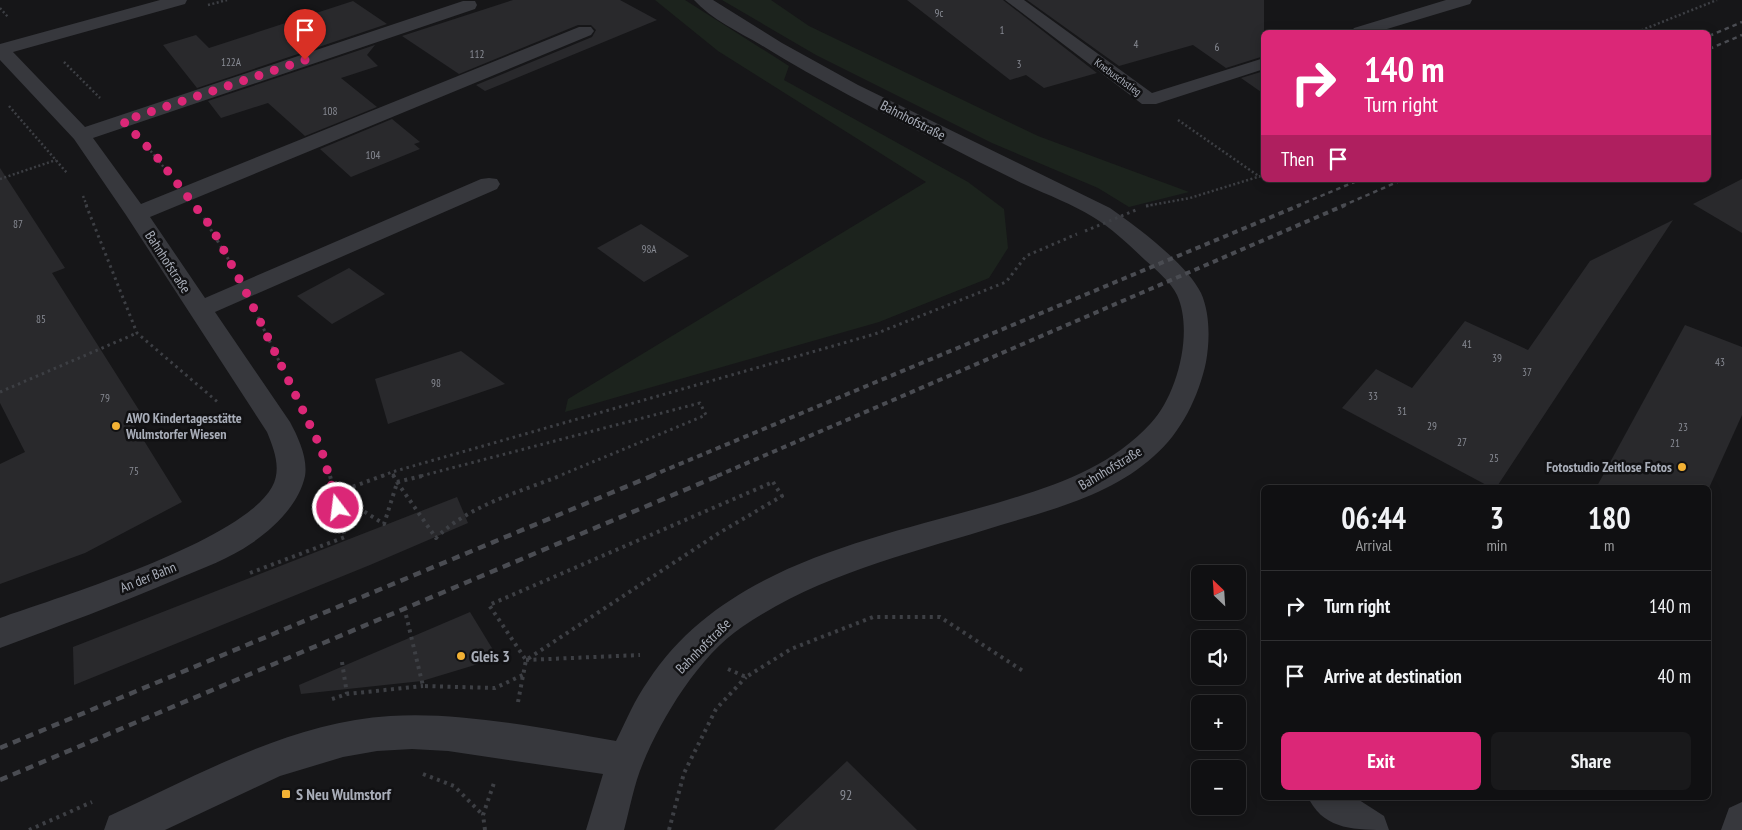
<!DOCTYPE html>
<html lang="en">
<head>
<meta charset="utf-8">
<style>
  body { margin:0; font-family:"PT Sans Narrow",sans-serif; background:#19191b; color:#f1f3f6; height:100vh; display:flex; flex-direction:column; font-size:19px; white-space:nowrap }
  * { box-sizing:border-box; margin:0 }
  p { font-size:16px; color:#9c9d9f }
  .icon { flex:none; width:28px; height:28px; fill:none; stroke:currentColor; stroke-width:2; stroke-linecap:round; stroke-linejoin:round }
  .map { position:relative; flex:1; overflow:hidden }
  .panel { position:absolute; left:1261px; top:485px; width:450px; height:315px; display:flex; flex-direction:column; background:#101012; border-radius:8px; box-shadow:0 2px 12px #0003,0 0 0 1px #303032 }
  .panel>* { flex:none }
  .guide { position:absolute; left:1261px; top:30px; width:450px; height:152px; border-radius:8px; box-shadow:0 2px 12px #0003,0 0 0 1px #303032; background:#db2777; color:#fff; overflow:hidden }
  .needle { width:32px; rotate:335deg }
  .fabs { position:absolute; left:1191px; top:565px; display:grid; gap:10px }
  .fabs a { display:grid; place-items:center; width:55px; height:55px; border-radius:8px; background:#101012; box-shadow:0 2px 12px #0003,0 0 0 1px #303032; font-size:25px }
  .pin { position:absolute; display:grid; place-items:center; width:42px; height:42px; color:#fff; margin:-51px -21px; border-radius:50% 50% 50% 0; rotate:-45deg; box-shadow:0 0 5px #0007 }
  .pin .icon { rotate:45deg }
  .me { position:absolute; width:55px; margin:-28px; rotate:345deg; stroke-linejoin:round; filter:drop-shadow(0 0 4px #0008) }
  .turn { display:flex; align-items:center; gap:18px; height:105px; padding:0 20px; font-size:22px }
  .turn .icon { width:65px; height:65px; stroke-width:2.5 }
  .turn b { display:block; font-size:35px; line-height:42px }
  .then { display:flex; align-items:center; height:48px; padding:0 20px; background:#0003; gap:10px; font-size:19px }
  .eta { display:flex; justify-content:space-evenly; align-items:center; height:85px; text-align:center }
  .eta b { font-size:30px; font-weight:700; line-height:35px }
  .primary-button { display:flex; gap:10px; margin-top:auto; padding:10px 20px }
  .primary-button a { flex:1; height:58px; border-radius:8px; background:#db2777; color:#fff; font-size:20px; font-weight:700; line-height:58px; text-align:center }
  .primary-button a+a { background:#19191b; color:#f1f3f6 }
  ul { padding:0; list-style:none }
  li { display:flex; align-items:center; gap:15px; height:70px; padding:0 20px; border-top:1px solid #303032 }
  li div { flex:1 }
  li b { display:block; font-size:19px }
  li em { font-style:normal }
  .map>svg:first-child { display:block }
  .green { fill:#1c231d }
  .building { fill:#29292c }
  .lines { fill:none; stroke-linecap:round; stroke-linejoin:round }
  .path-far2 { stroke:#3d3f44; stroke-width:2.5; stroke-dasharray:2 2.5; stroke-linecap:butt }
  .path-far1 { stroke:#3d3f44; stroke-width:3; stroke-dasharray:2.5 4; stroke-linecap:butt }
  .path { stroke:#3d3f44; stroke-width:4; stroke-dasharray:3 4.5; stroke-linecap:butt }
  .minor { fill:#37383d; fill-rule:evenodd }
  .rail-far2 { stroke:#4a4c52; stroke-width:2.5; stroke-dasharray:4.5 4; stroke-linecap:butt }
  .rail-far1 { stroke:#4a4c52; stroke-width:4; stroke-dasharray:5.5 4.5; stroke-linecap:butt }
  .rail { stroke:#4a4c52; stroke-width:4.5; stroke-dasharray:8 6; stroke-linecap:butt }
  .path-bridge { stroke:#3d3f44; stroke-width:3; stroke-dasharray:2.5 4; stroke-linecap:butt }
  .route { stroke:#db2777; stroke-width:9; stroke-dasharray:0 16.2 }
  .poi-dot { fill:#f2b134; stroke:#111113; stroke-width:2 }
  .labels { text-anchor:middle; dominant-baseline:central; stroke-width:5; stroke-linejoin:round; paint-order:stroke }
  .number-label { font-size:11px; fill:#888b94 }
  .far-street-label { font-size:11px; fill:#a8adb8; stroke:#111113 }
  .street-label { font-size:14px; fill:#a8adb8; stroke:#111113 }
  .poi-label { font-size:14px; font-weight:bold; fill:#a8adb8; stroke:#111113; text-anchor:start }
  .near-number-label { font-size:14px; fill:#888b94 }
  .near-poi-label { font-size:16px; font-weight:bold; fill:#a8adb8; stroke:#111113; text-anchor:start }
</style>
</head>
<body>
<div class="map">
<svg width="1742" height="830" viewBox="0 0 1742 830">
  <rect width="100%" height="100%" fill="#161618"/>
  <g class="green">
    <polygon points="655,0 685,0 789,66 784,80 968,182 1004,209 1008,248 989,278 879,322 565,412 568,399 926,182 718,51"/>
    <polygon points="722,0 771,0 809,26 1038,136 1189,192 1129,207 1098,188 992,143 816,55"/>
  </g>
  <g class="building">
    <polygon points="513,0 620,0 657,20 485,91 476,85 592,37 596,30 591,25 578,25 459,74 402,36"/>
    <polygon points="907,0 1003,0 1097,73 1044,88 1026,75 1010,80"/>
    <polygon points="1027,0 1264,0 1264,56 1226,68 1193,45 1119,66"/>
    <polygon points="353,1 387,24 197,88 163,45 196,35 209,48"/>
    <polygon points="375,45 367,55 378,66 341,78 377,107 305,136 268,103 221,118 208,101"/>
    <polygon points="1264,71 1264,94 1241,78"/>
    <polygon points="392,119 420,142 414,144 420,149 351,177 320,149"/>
    <polygon points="0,168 65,268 52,273 144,418 133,423 182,502 85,553 0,584 0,464 25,452 0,403"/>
    <polygon points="1742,179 1742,233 1693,204"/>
    <polygon points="1673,220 1496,488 1492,488 1342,408 1376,369 1412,388 1465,321 1528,350 1590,261"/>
    <polygon points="641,224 689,256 644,282 597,248"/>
    <polygon points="349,268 385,294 332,324 297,296"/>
    <polygon points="1685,325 1742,347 1742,415 1709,488 1596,488"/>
    <polygon points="461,351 505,384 388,424 375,379"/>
    <polygon points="457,497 468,523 370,565 74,685 73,647"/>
    <polygon points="470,612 498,658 422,681 301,694 299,685"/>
    <polygon points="847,761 917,830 774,830"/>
  </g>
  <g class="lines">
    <g class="path-far2">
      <polyline points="208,5 227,0"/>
      <polyline points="0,8 8,17"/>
      <polyline points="1637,32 1717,0"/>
      <polyline points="64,62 100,98"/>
      <polyline points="9,106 67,173"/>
      <polyline points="1178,120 1260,177"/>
      <polyline points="145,144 166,170"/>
      <polyline points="0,179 56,160"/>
      <polyline points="83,196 87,206"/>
      <polyline points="1146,206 1190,198 1264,175"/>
    </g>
    <g class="path-far1">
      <polyline points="86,205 137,333 220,404"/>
      <polyline points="1146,206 1153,205"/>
      <polyline points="204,218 230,262"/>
      <polyline points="258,317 280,363"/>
      <polyline points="0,392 137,333"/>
      <polyline points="382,476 392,472"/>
      <polyline points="394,476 392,472 875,334 1006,282 1026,256 1077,234"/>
      <polyline points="421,476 700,403 706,415 559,476"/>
    </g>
    <g class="path">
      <polyline points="393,475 397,482"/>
      <polyline points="330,476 335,493 384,524 397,483"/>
      <path d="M397,482L436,538C469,505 520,492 562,475"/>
      <polyline points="397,482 426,475"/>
      <polygon points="773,482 782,496 719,533 526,660 489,605"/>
      <polyline points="324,494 335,493 385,475"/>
      <polyline points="250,573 345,537 335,493"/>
      <polyline points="406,615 423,686 495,688 525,674"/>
      <polyline points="526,660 640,655"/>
      <polyline points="342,662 347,694"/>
      <polyline points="728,669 746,677 791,649 873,617 940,617 1023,671"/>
      <polyline points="332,699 347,694 423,686"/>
      <polyline points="518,702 526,660"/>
      <polyline points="423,774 454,786 483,815"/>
      <polyline points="29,830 92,802"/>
      <polyline points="485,830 483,815 495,780"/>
      <polyline points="669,830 684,773 716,709 746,677"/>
    </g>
    <g class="minor">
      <path d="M160,0H187L185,4L13,52L85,127L463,1H475L477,5L475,9L93,138L141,204L579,27H591L594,31L591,35L150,217L205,298L481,179L489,178L497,179L500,184L497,189L215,312L290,422C298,437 308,458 305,476C299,504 275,527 252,543C229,559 203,568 177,579C119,604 59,626 0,648V618C62,596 241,542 272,487C282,469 274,449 267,432L126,215L74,139L0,60V44Z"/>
      <path d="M694,0H713L782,43L858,85L1110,208C1136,226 1187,264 1201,293C1210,313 1210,340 1206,362C1199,396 1181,433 1154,456C1111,495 1054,509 1001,525C912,553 819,574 742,627C700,655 662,717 643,763C634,784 630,808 624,830H586L603,774L448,751L412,749L377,751L343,757L280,776L165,830H104L109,816C198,775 291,722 390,716C459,711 547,729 616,741C626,721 635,699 648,681C724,565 872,539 997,503C1054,486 1110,468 1151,423C1177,395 1194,332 1177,295C1171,282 1156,270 1145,260C1129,245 1113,229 1093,217C1072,204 1048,195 1026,185C997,171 969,157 940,142C880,112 819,81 761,45C739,32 711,19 694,0Z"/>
      <polygon points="1005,0 1024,0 1152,93 1264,58 1264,69 1156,104 1142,104"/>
      <polygon points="1446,0 1472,0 1470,4 1377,32 1351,32 1354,28"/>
      <path d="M1312,798H1356L1384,816L1389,830C1356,830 1326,830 1310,801Z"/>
      <polygon points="1742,802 1742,830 1721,830 1729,808"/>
    </g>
    <g class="rail-far2">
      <polyline points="1709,36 1742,22"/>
      <polyline points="1709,49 1742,35"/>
      <polyline points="1297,206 1359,180"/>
      <polyline points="1342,206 1402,180"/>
    </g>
    <g class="rail-far1">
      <polyline points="651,476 1300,205"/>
      <polyline points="717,476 1345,205"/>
    </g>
    <g class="rail">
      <polyline points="0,748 654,475"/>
      <polyline points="0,780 720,475"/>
    </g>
    <polyline class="path-bridge" points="1085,231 1136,210"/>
  </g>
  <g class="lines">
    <polyline class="route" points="305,60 123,121 156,156 212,228 245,290 321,448 338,508"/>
  </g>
  <g class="poi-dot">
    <circle cx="116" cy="426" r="5"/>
    <circle cx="1682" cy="467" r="5"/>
    <circle cx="461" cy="656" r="5"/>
    <rect x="281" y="789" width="10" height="10" rx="2.5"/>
  </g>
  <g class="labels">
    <g class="number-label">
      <text x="939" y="13">9c</text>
      <text x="1002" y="30">1</text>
      <text x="1136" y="44">4</text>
      <text x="1217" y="47">6</text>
      <text x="477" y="54">112</text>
      <text x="231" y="62">122A</text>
      <text x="1019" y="64">3</text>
      <text x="330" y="111">108</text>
      <text x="373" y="155">104</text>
      <text x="18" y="224">87</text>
      <text x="649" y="249">98A</text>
      <text x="41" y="319">85</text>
      <text x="1467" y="344">41</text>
      <text x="1497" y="358">39</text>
      <text x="1720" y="362">43</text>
      <text x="1527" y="372">37</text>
      <text x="436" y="383">98</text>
      <text x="1373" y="396">33</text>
      <text x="105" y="398">79</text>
      <text x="1402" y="411">31</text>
      <text x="1432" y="426">29</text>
      <text x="1683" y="427">23</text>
      <text x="1462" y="442">27</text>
      <text x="1675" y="443">21</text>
      <text x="1494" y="458">25</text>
      <text x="134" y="471">75</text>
    </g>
    <g class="far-street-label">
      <text transform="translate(1118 77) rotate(36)">Knebuschstieg</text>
    </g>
    <g class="street-label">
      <text transform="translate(913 120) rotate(27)">Bahnhofstraße</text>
      <text transform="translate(168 262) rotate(57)">Bahnhofstraße</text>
      <text transform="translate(1110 468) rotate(-31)">Bahnhofstraße</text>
      <text transform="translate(148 577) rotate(-22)">An der Bahn</text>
      <text transform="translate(703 646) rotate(-45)">Bahnhofstraße</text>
    </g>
    <g class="poi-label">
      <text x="126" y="418">AWO Kindertagesstätte<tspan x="126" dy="16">Wulmstorfer Wiesen</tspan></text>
      <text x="1672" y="467" text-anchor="end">Fotostudio Zeitlose Fotos</text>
    </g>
    <g class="near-number-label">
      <text x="846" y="795">92</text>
    </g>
    <g class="near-poi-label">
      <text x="471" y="656">Gleis 3</text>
      <text x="296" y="794">S Neu Wulmstorf</text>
    </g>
  </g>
</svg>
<div class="fabs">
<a><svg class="needle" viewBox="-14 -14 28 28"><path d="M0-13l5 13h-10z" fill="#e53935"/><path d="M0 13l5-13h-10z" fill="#9c9d9f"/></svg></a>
<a><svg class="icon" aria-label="sound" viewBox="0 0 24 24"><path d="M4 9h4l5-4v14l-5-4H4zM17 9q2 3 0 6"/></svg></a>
<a>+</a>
<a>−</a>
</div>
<div class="pin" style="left:305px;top:60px;background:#d93025"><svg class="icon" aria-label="arrive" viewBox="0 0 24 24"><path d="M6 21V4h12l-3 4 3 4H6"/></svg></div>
<svg class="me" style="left:338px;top:508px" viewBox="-20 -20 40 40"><circle r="17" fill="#db2777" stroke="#fff" stroke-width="3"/><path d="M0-11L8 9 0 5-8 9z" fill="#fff"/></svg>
<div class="guide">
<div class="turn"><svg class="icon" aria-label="right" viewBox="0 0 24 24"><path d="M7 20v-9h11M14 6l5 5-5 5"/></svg><div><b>140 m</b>Turn right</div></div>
<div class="then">Then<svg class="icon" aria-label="arrive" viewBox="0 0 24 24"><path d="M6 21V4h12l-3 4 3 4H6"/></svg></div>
</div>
<section class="panel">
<div class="eta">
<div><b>06:44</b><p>Arrival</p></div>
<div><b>3</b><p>min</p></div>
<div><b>180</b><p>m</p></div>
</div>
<ul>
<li><svg class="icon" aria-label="right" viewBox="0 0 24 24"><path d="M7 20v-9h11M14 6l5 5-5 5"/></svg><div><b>Turn right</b></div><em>140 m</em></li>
<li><svg class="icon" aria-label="arrive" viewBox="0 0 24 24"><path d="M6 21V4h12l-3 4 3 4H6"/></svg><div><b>Arrive at destination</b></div><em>40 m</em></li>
</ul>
<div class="primary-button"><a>Exit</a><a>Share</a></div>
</section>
</div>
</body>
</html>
